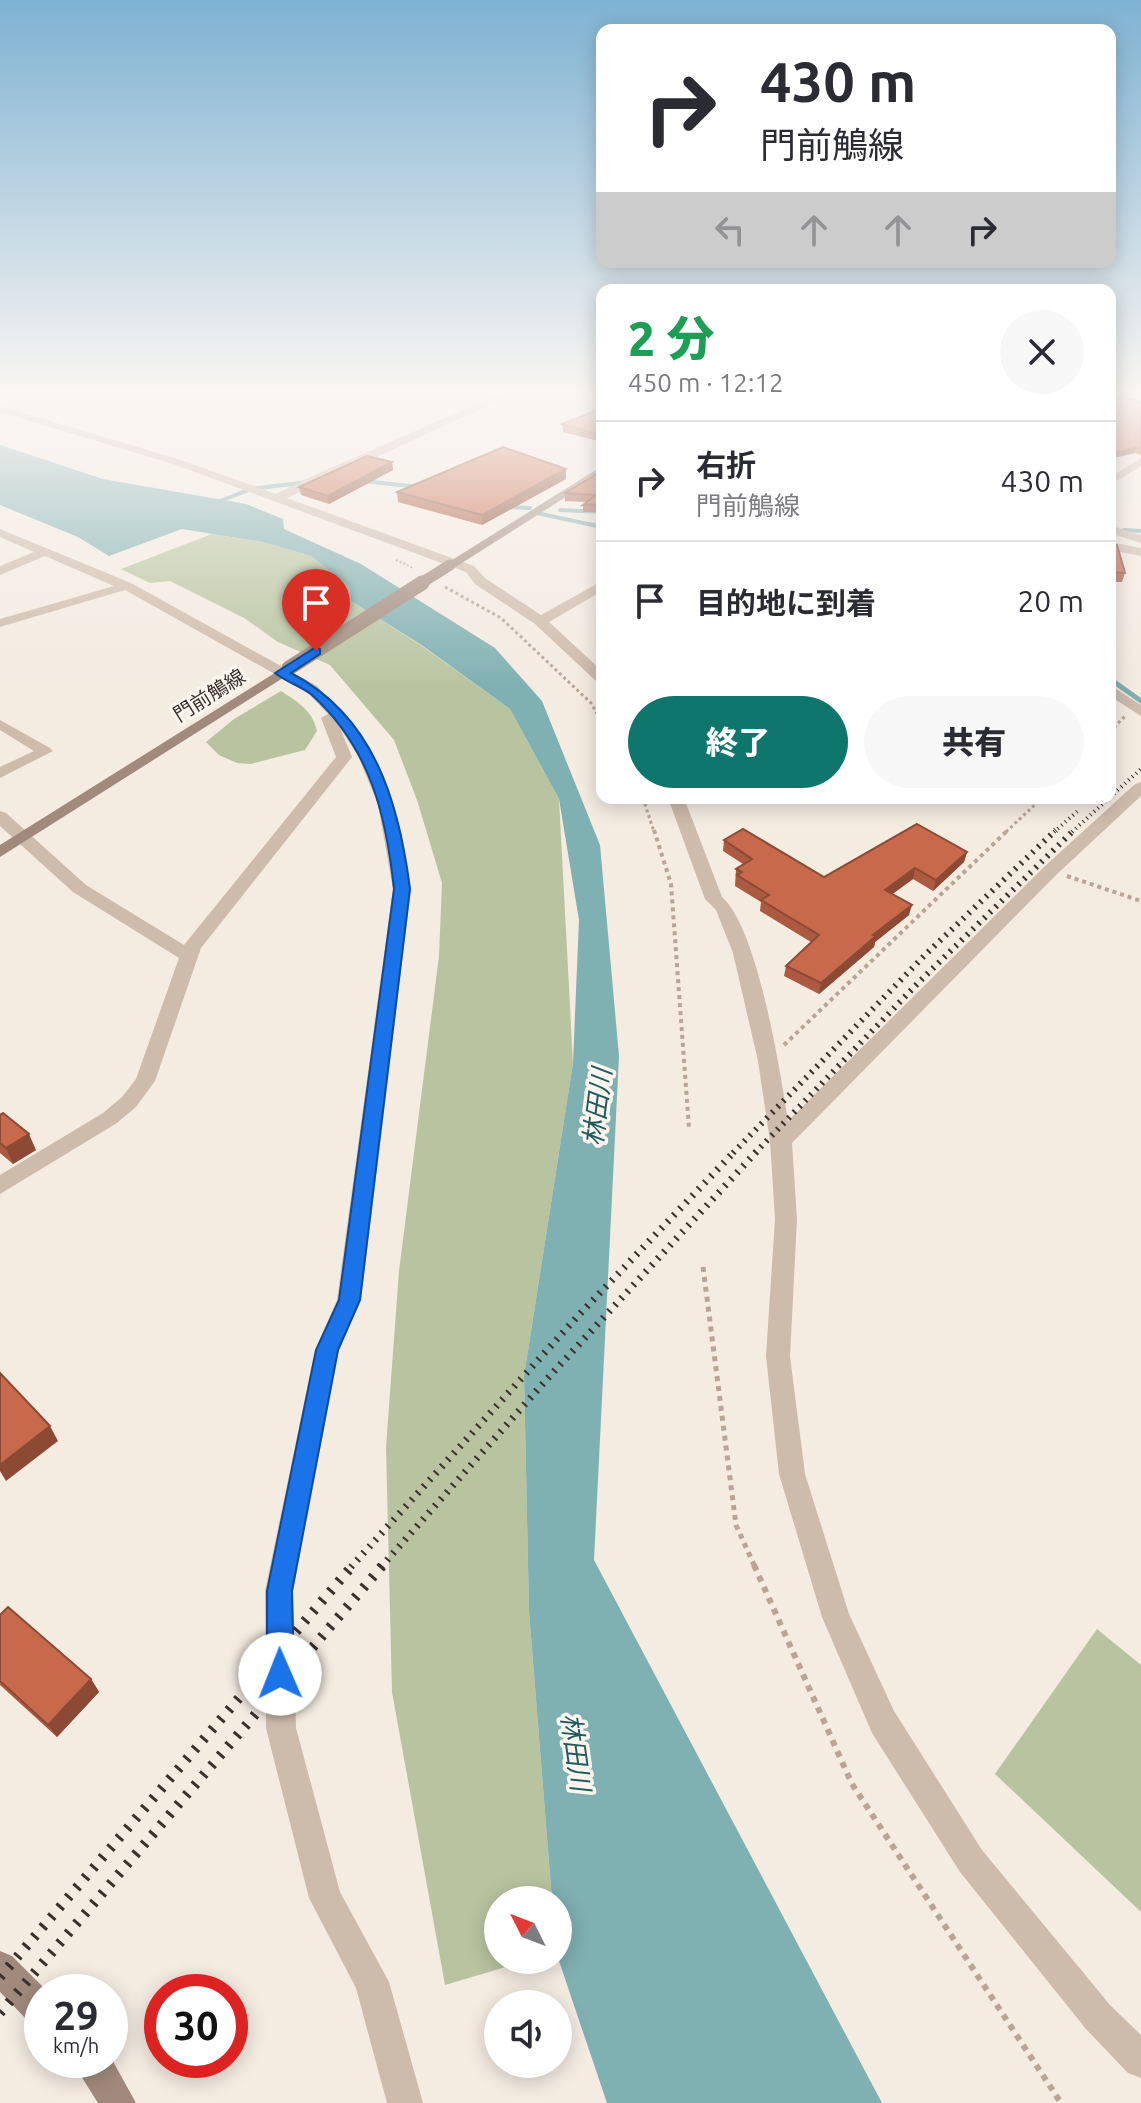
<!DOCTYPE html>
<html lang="ja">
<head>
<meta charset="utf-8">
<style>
  body { margin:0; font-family:Ubuntu,"Noto Sans JP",sans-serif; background:#f7f7f7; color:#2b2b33; height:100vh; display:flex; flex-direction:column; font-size:30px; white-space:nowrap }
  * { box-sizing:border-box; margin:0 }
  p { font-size:26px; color:#7c7c81 }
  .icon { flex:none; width:44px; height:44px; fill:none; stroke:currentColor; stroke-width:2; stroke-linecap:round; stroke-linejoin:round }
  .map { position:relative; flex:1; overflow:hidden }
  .details { position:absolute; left:596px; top:284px; width:520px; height:520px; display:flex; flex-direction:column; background:#fff; border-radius:16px; box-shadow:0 4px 20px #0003 }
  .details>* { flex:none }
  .hud { position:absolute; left:596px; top:24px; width:520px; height:244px; border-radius:16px; box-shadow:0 4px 20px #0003; background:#fff; color:#2b2b33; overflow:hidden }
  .needle { width:52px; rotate:312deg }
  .fabs { position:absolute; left:484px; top:1886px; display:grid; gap:16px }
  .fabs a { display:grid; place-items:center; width:88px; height:88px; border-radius:50%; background:#fff; box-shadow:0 4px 20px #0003; font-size:40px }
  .speed { position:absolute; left:24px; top:1974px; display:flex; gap:16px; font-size:40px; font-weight:700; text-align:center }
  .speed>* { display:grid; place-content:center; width:104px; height:104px; border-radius:50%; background:#fff; box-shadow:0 4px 20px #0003; line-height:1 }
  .speed small { font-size:20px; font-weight:400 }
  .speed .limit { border:12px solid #d22; background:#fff; color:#111 }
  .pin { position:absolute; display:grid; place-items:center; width:68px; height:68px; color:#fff; margin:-82px -34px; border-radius:50% 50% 50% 0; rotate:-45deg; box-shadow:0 0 8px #0007 }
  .pin .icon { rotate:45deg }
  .me { position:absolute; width:88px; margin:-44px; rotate:359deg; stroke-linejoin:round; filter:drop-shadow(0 0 6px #0008) }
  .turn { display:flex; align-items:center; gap:28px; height:168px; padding:0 32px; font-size:36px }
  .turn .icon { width:104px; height:104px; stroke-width:2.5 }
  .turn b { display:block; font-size:56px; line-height:68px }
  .lanes { display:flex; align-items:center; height:76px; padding:0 32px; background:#0003; justify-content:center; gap:40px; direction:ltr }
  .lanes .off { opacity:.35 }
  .round { display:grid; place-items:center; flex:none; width:84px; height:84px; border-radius:42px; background:#f7f7f7 }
  .overview { display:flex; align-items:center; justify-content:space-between; height:136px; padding:0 32px }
  h1 { font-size:48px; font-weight:800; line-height:60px; color:#1e9e55 }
  .cta { display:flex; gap:16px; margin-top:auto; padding:16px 32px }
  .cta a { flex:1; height:92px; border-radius:48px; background:#0f766e; color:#fff; font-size:32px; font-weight:800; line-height:92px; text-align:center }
  .cta a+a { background:#f7f7f7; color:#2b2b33 }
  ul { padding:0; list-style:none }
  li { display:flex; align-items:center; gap:24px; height:120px; padding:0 32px; border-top:2px solid #e1e1e2 }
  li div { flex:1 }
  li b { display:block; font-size:30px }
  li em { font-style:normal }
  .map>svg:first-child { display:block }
  .green { fill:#b8c4a0 }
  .water { fill:#7fb0b2 }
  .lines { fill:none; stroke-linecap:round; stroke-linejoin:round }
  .stream-far1 { stroke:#7fb0b2; stroke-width:4 }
  .stream { stroke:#7fb0b2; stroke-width:5 }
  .path-far4 { stroke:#b9a596; stroke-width:2; stroke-dasharray:2 2; stroke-linecap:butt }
  .path-far3 { stroke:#b9a596; stroke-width:3; stroke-dasharray:3 3; stroke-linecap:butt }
  .path-far2 { stroke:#b9a596; stroke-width:4; stroke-dasharray:4 4; stroke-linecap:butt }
  .path-far1 { stroke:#b9a596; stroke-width:5; stroke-dasharray:5 5; stroke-linecap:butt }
  .path { stroke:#b9a596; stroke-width:6; stroke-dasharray:6 6; stroke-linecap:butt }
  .minor { fill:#cdbbac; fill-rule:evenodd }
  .secondary { fill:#a18a7d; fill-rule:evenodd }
  .rail-far3 { stroke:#3b302b; stroke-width:4; stroke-dasharray:1 4; stroke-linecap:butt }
  .rail-far2 { stroke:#3b302b; stroke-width:6; stroke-dasharray:2 6; stroke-linecap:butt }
  .rail-far1 { stroke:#3b302b; stroke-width:7; stroke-dasharray:2 7; stroke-linecap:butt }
  .rail { stroke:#3b302b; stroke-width:10; stroke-dasharray:3 10; stroke-linecap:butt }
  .secondary-bridge-far1 { stroke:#a18a7d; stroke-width:11 }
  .secondary-bridge { stroke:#a18a7d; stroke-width:15 }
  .wall { fill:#ac5a40 }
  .shaded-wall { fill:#8c4a34 }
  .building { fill:#c8694b; stroke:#8c4a34; stroke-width:2 }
  .route { fill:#1a73e8; stroke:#114b97; stroke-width:2 }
  .labels { text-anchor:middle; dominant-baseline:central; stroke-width:7; stroke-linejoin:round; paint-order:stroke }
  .far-street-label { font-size:20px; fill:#3b302b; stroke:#fbf5ee }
  .water-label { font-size:26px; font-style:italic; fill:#1f5a5e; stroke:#fbf5ee }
</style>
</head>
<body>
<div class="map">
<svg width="1141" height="2103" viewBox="0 0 1141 2103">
  <rect width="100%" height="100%" fill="#f4ebe1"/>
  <g class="green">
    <polygon points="212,534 263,542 311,556 350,587 351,601 419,644 510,709 559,799 573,1063 524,1376 529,1611 552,1900 498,1900 498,1960 529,1960 445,1985 392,1692 386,1447 399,1271 439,956 442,883 417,800 394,740 330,665 278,642 244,618 170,581 150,583 121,569"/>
    <path d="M281,691C299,703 312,710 317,731L305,750L250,764L237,763L219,755L206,742L234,719Z"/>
    <polygon points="1097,1629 1141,1665 1141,1912 995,1774"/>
  </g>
  <polygon class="water" points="0,445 103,479 246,504 283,519 284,529 361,564 495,648 542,701 600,845 619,1056 594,1560 882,2103 607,2103 558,1958 558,1900 552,1900 529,1611 524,1376 573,1063 579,920 559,799 510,709 420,644 351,601 350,587 311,556 263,542 182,529 109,556 78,537 0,505"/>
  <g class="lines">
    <g class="stream-far1">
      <polyline points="364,481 419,487"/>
      <polyline points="215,503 251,489 307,482"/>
      <polyline points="505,507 530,508"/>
      <polyline points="560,510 602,512"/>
      <polyline points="532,512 602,527"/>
      <polyline points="1124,530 1141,531"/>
    </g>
    <polyline class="stream" points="1110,679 1141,701"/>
    <polyline class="path-far4" points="396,560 413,568"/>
    <g class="path-far3">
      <polyline points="445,587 501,618 591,703 602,722"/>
      <polyline points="1110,732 1125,716"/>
      <polyline points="643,798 654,832"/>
      <polyline points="1006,832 1042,798"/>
    </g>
    <g class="path-far2">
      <polyline points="654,830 671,884 689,1128"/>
      <polyline points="1067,876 1141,901"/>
      <polyline points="784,1045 1008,830"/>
    </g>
    <polyline class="path-far1" points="703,1267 736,1525 755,1567"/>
    <polyline class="path" points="754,1565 852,1784 1061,2103"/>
    <g class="minor">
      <polygon points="502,393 516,393 287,498 474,566 485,578 541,615 602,581 602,591 549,622 602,671 602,683 597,682 535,624 475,584 466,572 173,464 0,412 0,406 181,460 276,494 310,477"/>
      <polygon points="1141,458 1141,466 1110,485 1110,477"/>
      <polygon points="1110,525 1141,535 1141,543 1110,533"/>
      <polygon points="0,529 131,583 317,686 357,730 385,780 401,831 411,889 361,1300 339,1350 293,1591 296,1728 340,1892 389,1982 423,2103 387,2103 356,1988 309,1898 266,1728 265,1591 315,1350 337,1300 393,889 378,804 358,756 340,728 352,757 201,948 155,1081 136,1107 117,1123 0,1194 0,1175 103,1113 122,1097 136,1079 179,958 73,892 0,826 0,811 6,813 86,885 184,945 336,757 321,718 328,714 307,692 125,590 0,627 0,619 114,586 45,556 0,575 0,566 34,552 0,537"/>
      <polygon points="1110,542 1141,548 1141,556 1110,550"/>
      <polygon points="1110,685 1141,705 1141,716 1110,696"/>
      <polygon points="0,720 50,748 53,751 0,778 0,767 34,751 0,730"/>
      <path d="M1141,782V796L1056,875L792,1143L797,1219L790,1356L805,1474L849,1614L894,1711L982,1850L1110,2005L1141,2035V2078L1128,2073L1086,2029L960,1872L872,1733L822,1617L779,1474L766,1356L775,1219L770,1141L758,1061L733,953L716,910L705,899L668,798H684L722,897C758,929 780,1070 788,1121L1044,867L1135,784Z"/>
    </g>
    <g class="secondary">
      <polygon points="602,466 602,474 454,568 444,565"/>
      <polygon points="289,664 294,665 294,671 0,857 0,845"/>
      <polygon points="0,1951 12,1956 48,1992 42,1992 42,2028 30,2023 0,1992"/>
      <polygon points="110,2056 136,2103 98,2103 71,2060 110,2060"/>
    </g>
    <g class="rail-far3">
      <polyline points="1110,797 1141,769"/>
      <polyline points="1054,832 1080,809"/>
      <polyline points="1072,832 1109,798"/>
    </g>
    <g class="rail-far2">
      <polyline points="733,1153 926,954 1056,830"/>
      <polyline points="755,1153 919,982 1074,830"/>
    </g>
    <g class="rail-far1">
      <polyline points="351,1567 577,1317 735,1151"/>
      <polyline points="381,1567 547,1379 757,1151"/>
    </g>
    <g class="rail">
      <polyline points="0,1977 353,1565"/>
      <polyline points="0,2013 383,1565"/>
    </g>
    <polyline class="secondary-bridge-far1" points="418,585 450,565"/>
    <polyline class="secondary-bridge" points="289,668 422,583"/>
  </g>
  <g class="wall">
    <polygon points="1110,393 1141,402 1141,455 1135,453 1113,458 1110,458"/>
    <polygon points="602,408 602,442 563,432 562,424"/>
    <polygon points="392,462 393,470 329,504 301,495 299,487"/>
    <polygon points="566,469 566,479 482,525 398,502 397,492"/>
    <polygon points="602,471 602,512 583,512 583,505 586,502 565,501 565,493"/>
    <polygon points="1110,544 1125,573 1122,582 1110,582"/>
    <polygon points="724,840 824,877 967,852 964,862 933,891 913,879 892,894 909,915 875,942 874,947 819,994 784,976 786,966 811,942 760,911 761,902 735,886 736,869 743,864 723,851"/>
    <polygon points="0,1115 36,1150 13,1164 0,1153"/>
    <polygon points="0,1615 91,1679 99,1692 57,1737 0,1685"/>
  </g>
  <g class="shaded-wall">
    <polygon points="1137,447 1135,453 1113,458 1115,453"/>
    <polygon points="392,462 393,470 329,504 328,496"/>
    <polygon points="566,469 566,479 482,525 482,515"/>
    <polygon points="967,852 964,862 933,891 936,880"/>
    <polygon points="915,868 913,879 883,901 885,890"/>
    <polygon points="912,905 909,915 875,942 874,947 819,994 821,983 873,935"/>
    <polygon points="29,1134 36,1150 13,1164 6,1148"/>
    <polygon points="50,1426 58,1441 6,1481 0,1471 0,1465"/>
    <polygon points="91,1679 99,1692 57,1737 48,1725"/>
  </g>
  <g class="building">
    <polygon points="1110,393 1125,393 1121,396 1141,402 1141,449 1137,447 1115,453 1110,452"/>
    <polygon points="602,408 602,435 562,424"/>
    <polygon points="503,447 566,469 482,515 397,492"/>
    <polygon points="367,456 392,462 328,496 299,487"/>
    <polygon points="602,471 602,504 583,505 596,495 565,493"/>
    <polygon points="1110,544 1117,545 1125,573 1110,572"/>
    <polygon points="917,824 967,852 936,880 915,868 885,890 912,905 873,935 876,936 821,983 786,966 819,935 761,900 769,895 737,875 742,872 736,869 752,859 724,840 743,829 824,877"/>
    <polygon points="3,1113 29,1134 6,1148 0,1143 0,1115"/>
    <polygon points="0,1373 50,1426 0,1465"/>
    <polygon points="8,1607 91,1679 48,1725 0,1681 0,1615"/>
  </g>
  <linearGradient id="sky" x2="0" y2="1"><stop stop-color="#7eb2d2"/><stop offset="0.57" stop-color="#faf6f2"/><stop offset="1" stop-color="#faf6f2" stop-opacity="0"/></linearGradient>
  <rect width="1141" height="688" fill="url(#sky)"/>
  <path class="route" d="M316,647L320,649V654L291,673C374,716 399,802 410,889L360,1300L338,1350L292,1591L294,1674L290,1683L280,1687L271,1683L267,1674V1591L316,1350L339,1300L394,889C386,814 370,748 312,695C301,686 286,682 275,673Z"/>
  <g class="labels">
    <g class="far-street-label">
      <text transform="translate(209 695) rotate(-32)">門前鵤線</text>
    </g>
    <g class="water-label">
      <text transform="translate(597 1107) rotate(-83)">林田川</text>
      <text transform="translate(576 1752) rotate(82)">林田川</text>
    </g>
  </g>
</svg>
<div class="fabs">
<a><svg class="needle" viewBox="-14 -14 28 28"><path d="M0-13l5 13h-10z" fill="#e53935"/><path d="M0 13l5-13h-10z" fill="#7c7c81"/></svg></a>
<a><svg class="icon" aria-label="sound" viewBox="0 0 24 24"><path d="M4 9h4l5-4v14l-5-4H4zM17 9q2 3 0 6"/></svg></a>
</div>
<div class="speed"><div>29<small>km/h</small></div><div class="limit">30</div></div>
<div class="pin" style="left:316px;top:651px;background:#d93025"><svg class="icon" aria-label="arrive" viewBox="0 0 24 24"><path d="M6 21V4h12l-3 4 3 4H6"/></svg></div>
<svg class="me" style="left:280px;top:1674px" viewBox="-20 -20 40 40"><circle r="19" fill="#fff"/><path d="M0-13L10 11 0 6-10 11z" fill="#1a73e8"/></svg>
<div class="hud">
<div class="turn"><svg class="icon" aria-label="right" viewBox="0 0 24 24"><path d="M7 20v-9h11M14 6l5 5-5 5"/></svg><div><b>430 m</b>門前鵤線</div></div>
<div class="lanes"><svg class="icon off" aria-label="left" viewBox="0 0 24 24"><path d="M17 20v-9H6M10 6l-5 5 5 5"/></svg><svg class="icon off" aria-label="ahead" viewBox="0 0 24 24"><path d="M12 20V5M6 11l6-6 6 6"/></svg><svg class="icon off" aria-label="ahead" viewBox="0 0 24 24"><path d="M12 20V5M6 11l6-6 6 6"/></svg><svg class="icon" aria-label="right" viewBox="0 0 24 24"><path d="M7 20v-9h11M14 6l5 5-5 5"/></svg></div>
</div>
<section class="details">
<div class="overview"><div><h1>2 分</h1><p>450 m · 12:12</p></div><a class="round"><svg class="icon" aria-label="close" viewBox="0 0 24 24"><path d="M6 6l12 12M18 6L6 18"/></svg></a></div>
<ul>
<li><svg class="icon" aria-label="right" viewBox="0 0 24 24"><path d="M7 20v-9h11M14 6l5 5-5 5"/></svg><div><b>右折</b><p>門前鵤線</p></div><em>430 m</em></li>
<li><svg class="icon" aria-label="arrive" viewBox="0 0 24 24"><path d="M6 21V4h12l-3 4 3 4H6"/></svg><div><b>目的地に到着</b></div><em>20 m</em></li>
</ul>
<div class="cta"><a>終了</a><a>共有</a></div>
</section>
</div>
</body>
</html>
